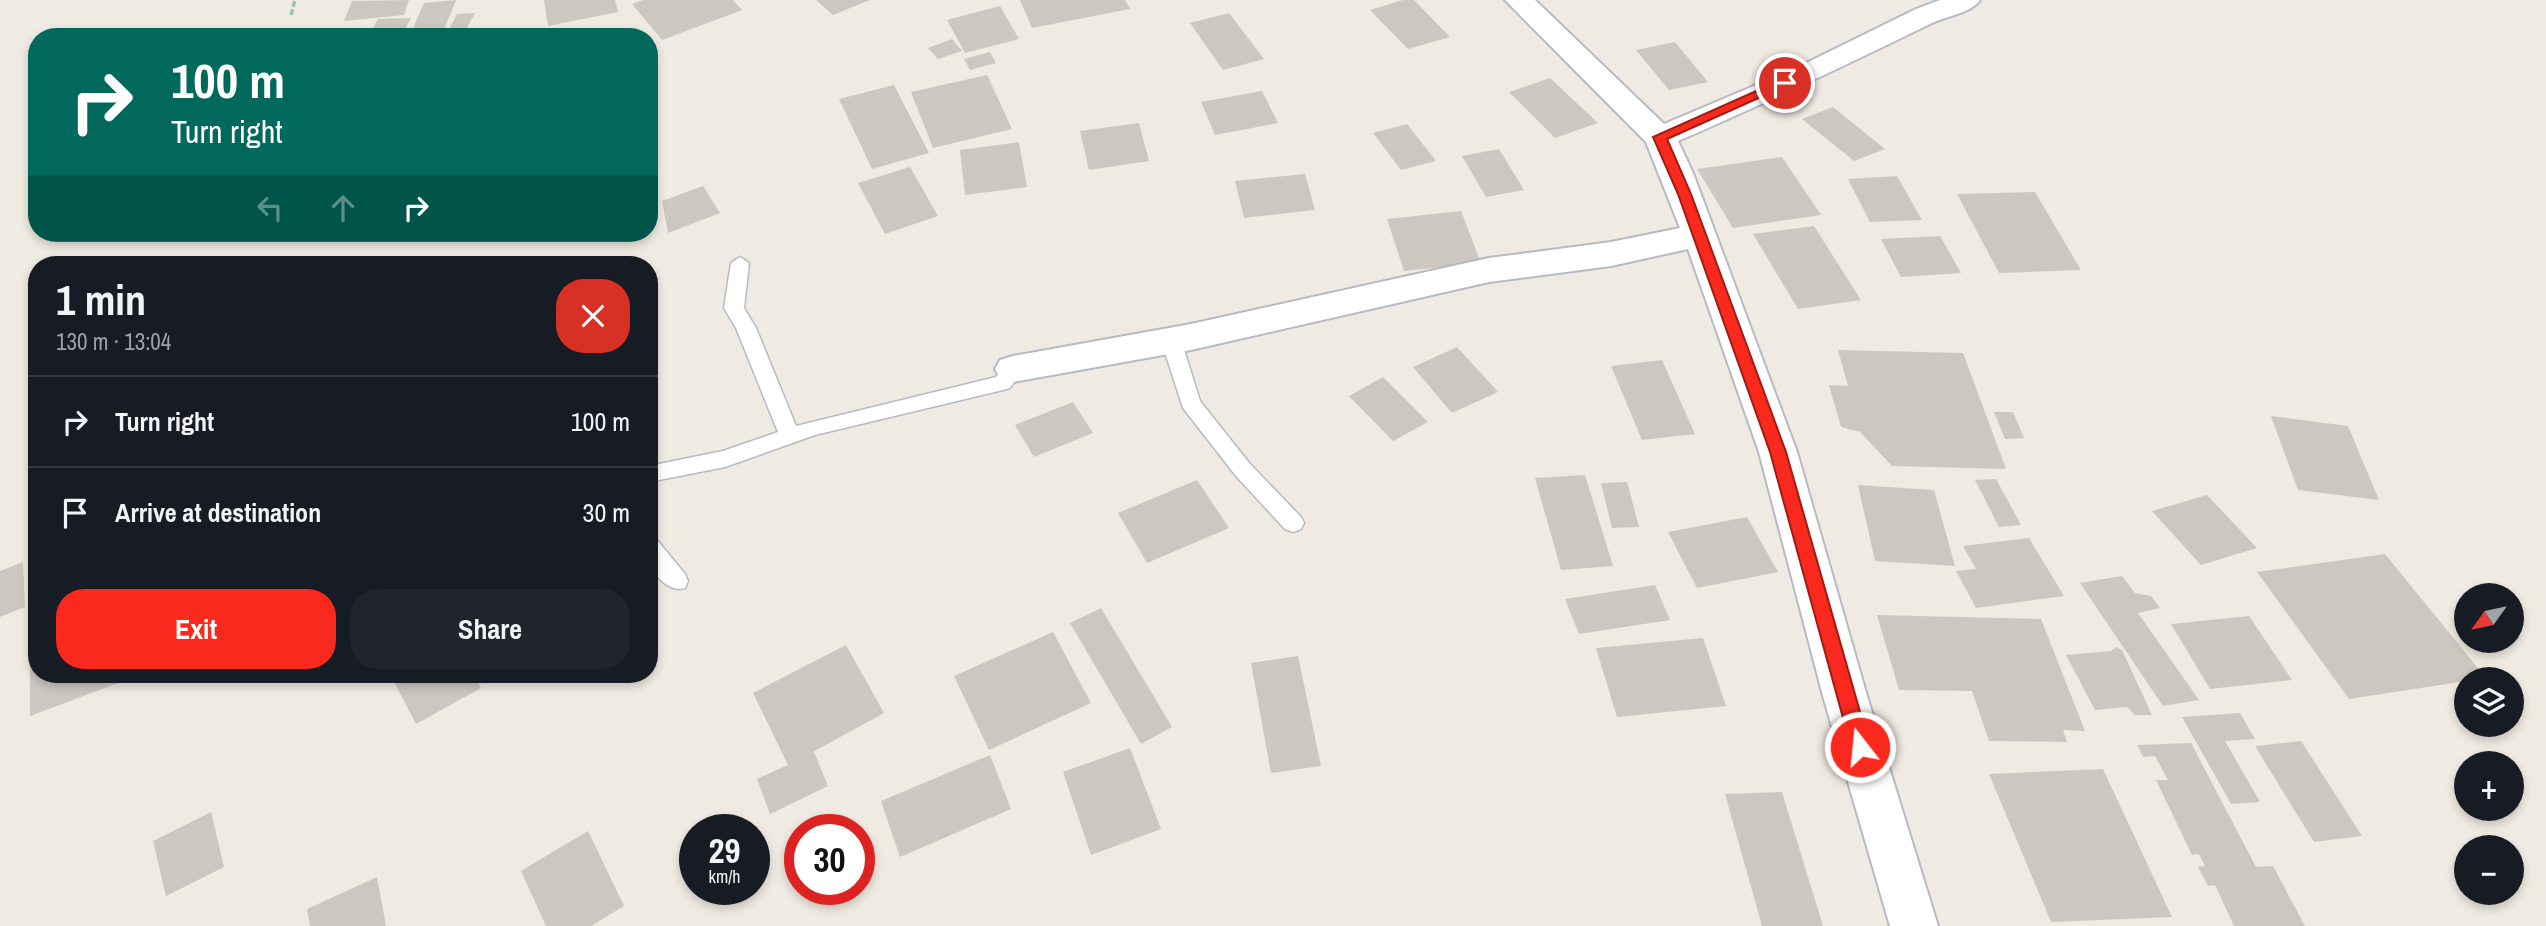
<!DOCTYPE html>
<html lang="en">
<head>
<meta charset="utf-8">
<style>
  body { margin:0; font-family:"Archivo Narrow",sans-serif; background:#20242c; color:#f1f3f6; height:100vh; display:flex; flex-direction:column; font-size:26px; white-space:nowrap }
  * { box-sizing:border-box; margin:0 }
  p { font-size:23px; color:#9ea1a6 }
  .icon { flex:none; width:38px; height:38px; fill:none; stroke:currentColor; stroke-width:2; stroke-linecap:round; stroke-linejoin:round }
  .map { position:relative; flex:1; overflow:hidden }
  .drawer { position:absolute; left:28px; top:256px; width:630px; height:427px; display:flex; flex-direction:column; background:#171b24; border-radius:28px; box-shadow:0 4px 10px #0003 }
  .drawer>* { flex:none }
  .banner { position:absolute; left:28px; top:28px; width:630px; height:214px; border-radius:28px; box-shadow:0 4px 10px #0003; background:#00695c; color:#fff; overflow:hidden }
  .needle { width:46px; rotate:237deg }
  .fabs { position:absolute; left:2454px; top:583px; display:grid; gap:14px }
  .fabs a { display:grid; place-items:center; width:70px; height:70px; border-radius:50%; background:#171b24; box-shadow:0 4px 10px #0003; font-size:35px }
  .speed { position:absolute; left:679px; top:814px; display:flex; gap:14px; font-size:35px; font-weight:700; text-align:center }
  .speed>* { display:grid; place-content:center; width:91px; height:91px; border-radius:50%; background:#171b24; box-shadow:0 4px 10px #0003; line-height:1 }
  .speed small { font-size:18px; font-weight:400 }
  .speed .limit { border:10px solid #d22; background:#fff; color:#111 }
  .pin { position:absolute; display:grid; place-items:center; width:60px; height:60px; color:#fff; margin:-30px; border:4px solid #fff; border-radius:50%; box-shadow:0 2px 7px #0007 }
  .me { position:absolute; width:77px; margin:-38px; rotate:344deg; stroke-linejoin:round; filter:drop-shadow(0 0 5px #0008) }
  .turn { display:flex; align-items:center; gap:24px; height:147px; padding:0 28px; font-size:32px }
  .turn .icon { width:91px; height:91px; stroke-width:2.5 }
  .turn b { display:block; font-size:49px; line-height:60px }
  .lanes { display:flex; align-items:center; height:66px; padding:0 28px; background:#0003; justify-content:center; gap:35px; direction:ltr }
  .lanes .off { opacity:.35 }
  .round { display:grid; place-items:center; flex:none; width:74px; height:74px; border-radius:28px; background:#20242c }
  .overview { display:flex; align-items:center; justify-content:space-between; height:119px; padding:0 28px }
  h1 { font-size:42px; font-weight:700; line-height:52px }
  .cta { display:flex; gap:14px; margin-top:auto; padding:14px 28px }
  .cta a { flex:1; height:80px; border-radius:28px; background:#f92a1d; color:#fff; font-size:28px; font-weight:700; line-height:80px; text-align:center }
  .cta a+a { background:#20242c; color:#f1f3f6 }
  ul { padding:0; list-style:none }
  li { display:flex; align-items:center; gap:21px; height:91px; padding:0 28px; border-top:2px solid #363941 }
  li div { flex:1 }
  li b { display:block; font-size:26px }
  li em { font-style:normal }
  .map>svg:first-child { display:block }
  .building { fill:#ccc8c1 }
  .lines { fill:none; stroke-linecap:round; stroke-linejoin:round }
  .lane-casing { stroke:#b7bac0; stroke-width:3 }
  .street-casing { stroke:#b7bac0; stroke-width:4 }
  .path { stroke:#94caa2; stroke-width:3.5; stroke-dasharray:6 2.5; stroke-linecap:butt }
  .lane { fill:#fff; fill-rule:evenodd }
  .street { fill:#fff; fill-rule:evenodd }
  .route { fill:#f92a1d; stroke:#a21b13; stroke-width:2 }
</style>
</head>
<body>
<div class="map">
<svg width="2546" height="926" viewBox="0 0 2546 926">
  <rect width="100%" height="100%" fill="#efebe2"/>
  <g class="building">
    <polygon points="409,0 404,15 344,21 352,1"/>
    <polygon points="456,0 441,37 409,37 424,3"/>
    <polygon points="544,0 615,0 618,12 548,26"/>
    <polygon points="643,0 733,0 742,10 662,40 632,4"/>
    <polygon points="816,0 870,0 833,15"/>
    <polygon points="1020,0 1125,0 1130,9 1032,28"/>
    <polygon points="1403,0 1414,0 1450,37 1408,49 1370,10"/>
    <polygon points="1000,6 1019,39 965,53 947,20"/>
    <polygon points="475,13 462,37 445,37 457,14"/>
    <polygon points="1229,13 1264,59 1223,70 1190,23"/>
    <polygon points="411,18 401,37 368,37 378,19"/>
    <polygon points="292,32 289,37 242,37 245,33"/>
    <polygon points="952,39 962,51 938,59 928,48"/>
    <polygon points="1675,42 1708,82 1669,90 1636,50"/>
    <polygon points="990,52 996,63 970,70 964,59"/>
    <polygon points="987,75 1012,129 933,148 911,92"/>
    <polygon points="1550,78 1598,123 1555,138 1509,92"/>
    <polygon points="894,85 929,153 872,169 839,99"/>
    <polygon points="1262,91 1278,123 1215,135 1201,102"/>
    <polygon points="1833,107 1885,149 1854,161 1802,119"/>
    <polygon points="1139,123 1149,161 1089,170 1080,131"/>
    <polygon points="1407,124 1436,161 1401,170 1373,133"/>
    <polygon points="1019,142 1027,187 965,195 960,150"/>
    <polygon points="1499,149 1524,190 1486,197 1462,156"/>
    <polygon points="1782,157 1821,215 1733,228 1697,169"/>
    <polygon points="910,167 938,216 885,234 858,183"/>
    <polygon points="1305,174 1315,210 1244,218 1235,181"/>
    <polygon points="1897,176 1922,220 1870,222 1848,179"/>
    <polygon points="703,186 720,213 668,233 662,201"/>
    <polygon points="2035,192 2081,270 1999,273 1957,194"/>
    <polygon points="1461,211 1481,263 1404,271 1387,219"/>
    <polygon points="1814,226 1861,300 1798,309 1753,234"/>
    <polygon points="1940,236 1961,273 1901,277 1881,239"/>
    <polygon points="1457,347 1498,392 1452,413 1413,367"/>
    <polygon points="1838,350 1963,353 2006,469 1892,466 1860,432 1841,427 1829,385 1848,386"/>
    <polygon points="1662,360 1695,434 1642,440 1611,366"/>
    <polygon points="1383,377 1428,422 1393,441 1349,396"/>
    <polygon points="1073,402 1093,433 1034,457 1015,425"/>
    <polygon points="1994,412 2013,412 2024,438 2005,439"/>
    <polygon points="2271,416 2348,426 2379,500 2298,490"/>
    <polygon points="1585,475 1613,566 1561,570 1535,478"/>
    <polygon points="1996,479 2021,525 1999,527 1975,480"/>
    <polygon points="1197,480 1229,528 1147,563 1118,513"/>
    <polygon points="1627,482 1639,527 1612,528 1601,483"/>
    <polygon points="1858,485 1934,490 1955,566 1875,561"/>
    <polygon points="2207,495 2257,548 2201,565 2152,511"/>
    <polygon points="1747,517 1778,572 1697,588 1668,532"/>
    <polygon points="2029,538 2064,596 1976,608 1956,571 1976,569 1963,546"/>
    <polygon points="2385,554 2486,678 2349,699 2257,572"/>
    <polygon points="23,562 25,607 0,617 0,571"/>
    <polygon points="2122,576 2135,593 2151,596 2160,608 2138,613 2199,700 2163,706 2080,583"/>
    <polygon points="1655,585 1670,620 1579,634 1565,599"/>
    <polygon points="1101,608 1172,727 1141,744 1070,623"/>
    <polygon points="1877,615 2041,619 2085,731 2063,730 2067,742 1989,741 1972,691 1899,690"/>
    <polygon points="2249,616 2292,680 2210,689 2171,624"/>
    <polygon points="37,627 37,674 142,674 30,716 30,630"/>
    <polygon points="1053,632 1091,703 989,750 954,676"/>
    <polygon points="1703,638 1726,706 1617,717 1596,648"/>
    <polygon points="846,645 884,713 802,758 814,752 828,786 770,814 757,779 788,765 753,693"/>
    <polygon points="2116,647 2122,650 2152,715 2135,715 2127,707 2095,710 2066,655 2111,651"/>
    <polygon points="1298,656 1321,766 1271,773 1251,663"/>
    <polygon points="390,674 473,674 481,688 416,724"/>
    <polygon points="2240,713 2255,739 2225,741 2260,802 2231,804 2182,717"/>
    <polygon points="2301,741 2362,836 2314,842 2255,746"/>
    <polygon points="2191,743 2256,867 2273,866 2305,926 2234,926 2215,885 2208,886 2198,867 2205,866 2199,854 2192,855 2156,780 2168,780 2155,756 2143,757 2137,745"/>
    <polygon points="1130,748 1161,829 1091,855 1063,772"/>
    <polygon points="990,755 1011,809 900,857 881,801"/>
    <polygon points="2103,769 2172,917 2051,922 1989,774"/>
    <polygon points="1782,792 1823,926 1762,926 1725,794"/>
    <polygon points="211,812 224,867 166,896 153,841"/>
    <polygon points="588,831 624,906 591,926 546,926 521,871"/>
    <polygon points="377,877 386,926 310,926 307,909"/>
  </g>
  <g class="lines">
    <defs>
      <g id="lane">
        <polygon points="740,257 749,263 744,308 756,328 796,426 996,377 1006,364 1013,362 1023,369 1010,388 1003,390 815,435 725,467 649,482 649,466 723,451 778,432 736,328 724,308 731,263"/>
        <polygon points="1171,333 1181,340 1200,401 1250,464 1301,517 1304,523 1301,529 1293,532 1285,529 1236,476 1183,408 1161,340"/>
        <path d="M649,537L657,540L685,574L688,581L685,588C670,593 652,575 649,560C648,553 649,544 649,537Z"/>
      </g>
      <path id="street" d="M1505,0H1535L1664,124L1794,69L1916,9L1940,0H1980C1971,13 1947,16 1932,23C1848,64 1764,104 1678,141L1693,173L1797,452L1867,696L1938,926H1890L1823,696L1759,452L1688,249L1611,266L1489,282L1191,350L1013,382L1000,378L995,369L1000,360L1013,356L1191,324L1489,258L1611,242L1680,228L1646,142Z"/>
    </defs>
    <use href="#lane" class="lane-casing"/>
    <use href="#street" class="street-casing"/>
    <polyline class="path" points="291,15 295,0"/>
    <use href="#lane" class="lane"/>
    <use href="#street" class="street"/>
  </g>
  <polygon class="route" points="1781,80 1792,83 1667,139 1691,194 1786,452 1870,747 1867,753 1860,756 1854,753 1851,747 1770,452 1678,194 1653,137"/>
</svg>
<div class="fabs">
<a><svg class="needle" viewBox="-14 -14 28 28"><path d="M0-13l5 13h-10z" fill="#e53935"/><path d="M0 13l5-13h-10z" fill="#9ea1a6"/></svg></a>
<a><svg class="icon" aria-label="layers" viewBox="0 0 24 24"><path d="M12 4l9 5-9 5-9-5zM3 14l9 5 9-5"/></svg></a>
<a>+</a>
<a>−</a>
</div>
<div class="speed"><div>29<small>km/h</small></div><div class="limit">30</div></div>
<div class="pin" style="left:1785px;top:83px;background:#d93025"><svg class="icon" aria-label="arrive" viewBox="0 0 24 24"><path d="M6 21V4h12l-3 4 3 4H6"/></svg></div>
<svg class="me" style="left:1860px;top:747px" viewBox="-20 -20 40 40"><circle r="17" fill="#f92a1d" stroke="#fff" stroke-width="3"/><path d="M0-11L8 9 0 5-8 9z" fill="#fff"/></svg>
<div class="banner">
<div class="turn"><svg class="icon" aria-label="right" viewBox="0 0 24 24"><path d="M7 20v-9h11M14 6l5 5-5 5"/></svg><div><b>100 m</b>Turn right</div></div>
<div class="lanes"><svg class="icon off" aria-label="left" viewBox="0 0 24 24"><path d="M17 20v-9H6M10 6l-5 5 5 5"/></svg><svg class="icon off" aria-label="ahead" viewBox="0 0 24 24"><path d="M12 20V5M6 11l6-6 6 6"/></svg><svg class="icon" aria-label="right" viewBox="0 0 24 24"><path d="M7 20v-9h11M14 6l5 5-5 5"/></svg></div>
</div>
<section class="drawer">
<div class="overview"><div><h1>1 min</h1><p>130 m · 13:04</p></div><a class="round" style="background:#d93025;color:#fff"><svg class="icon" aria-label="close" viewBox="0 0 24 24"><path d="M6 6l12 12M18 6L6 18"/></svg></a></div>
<ul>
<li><svg class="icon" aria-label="right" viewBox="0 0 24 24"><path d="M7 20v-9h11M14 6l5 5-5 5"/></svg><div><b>Turn right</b></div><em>100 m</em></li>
<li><svg class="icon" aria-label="arrive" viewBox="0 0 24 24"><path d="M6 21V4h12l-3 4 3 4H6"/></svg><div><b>Arrive at destination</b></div><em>30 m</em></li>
</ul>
<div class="cta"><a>Exit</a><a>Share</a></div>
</section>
</div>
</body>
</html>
